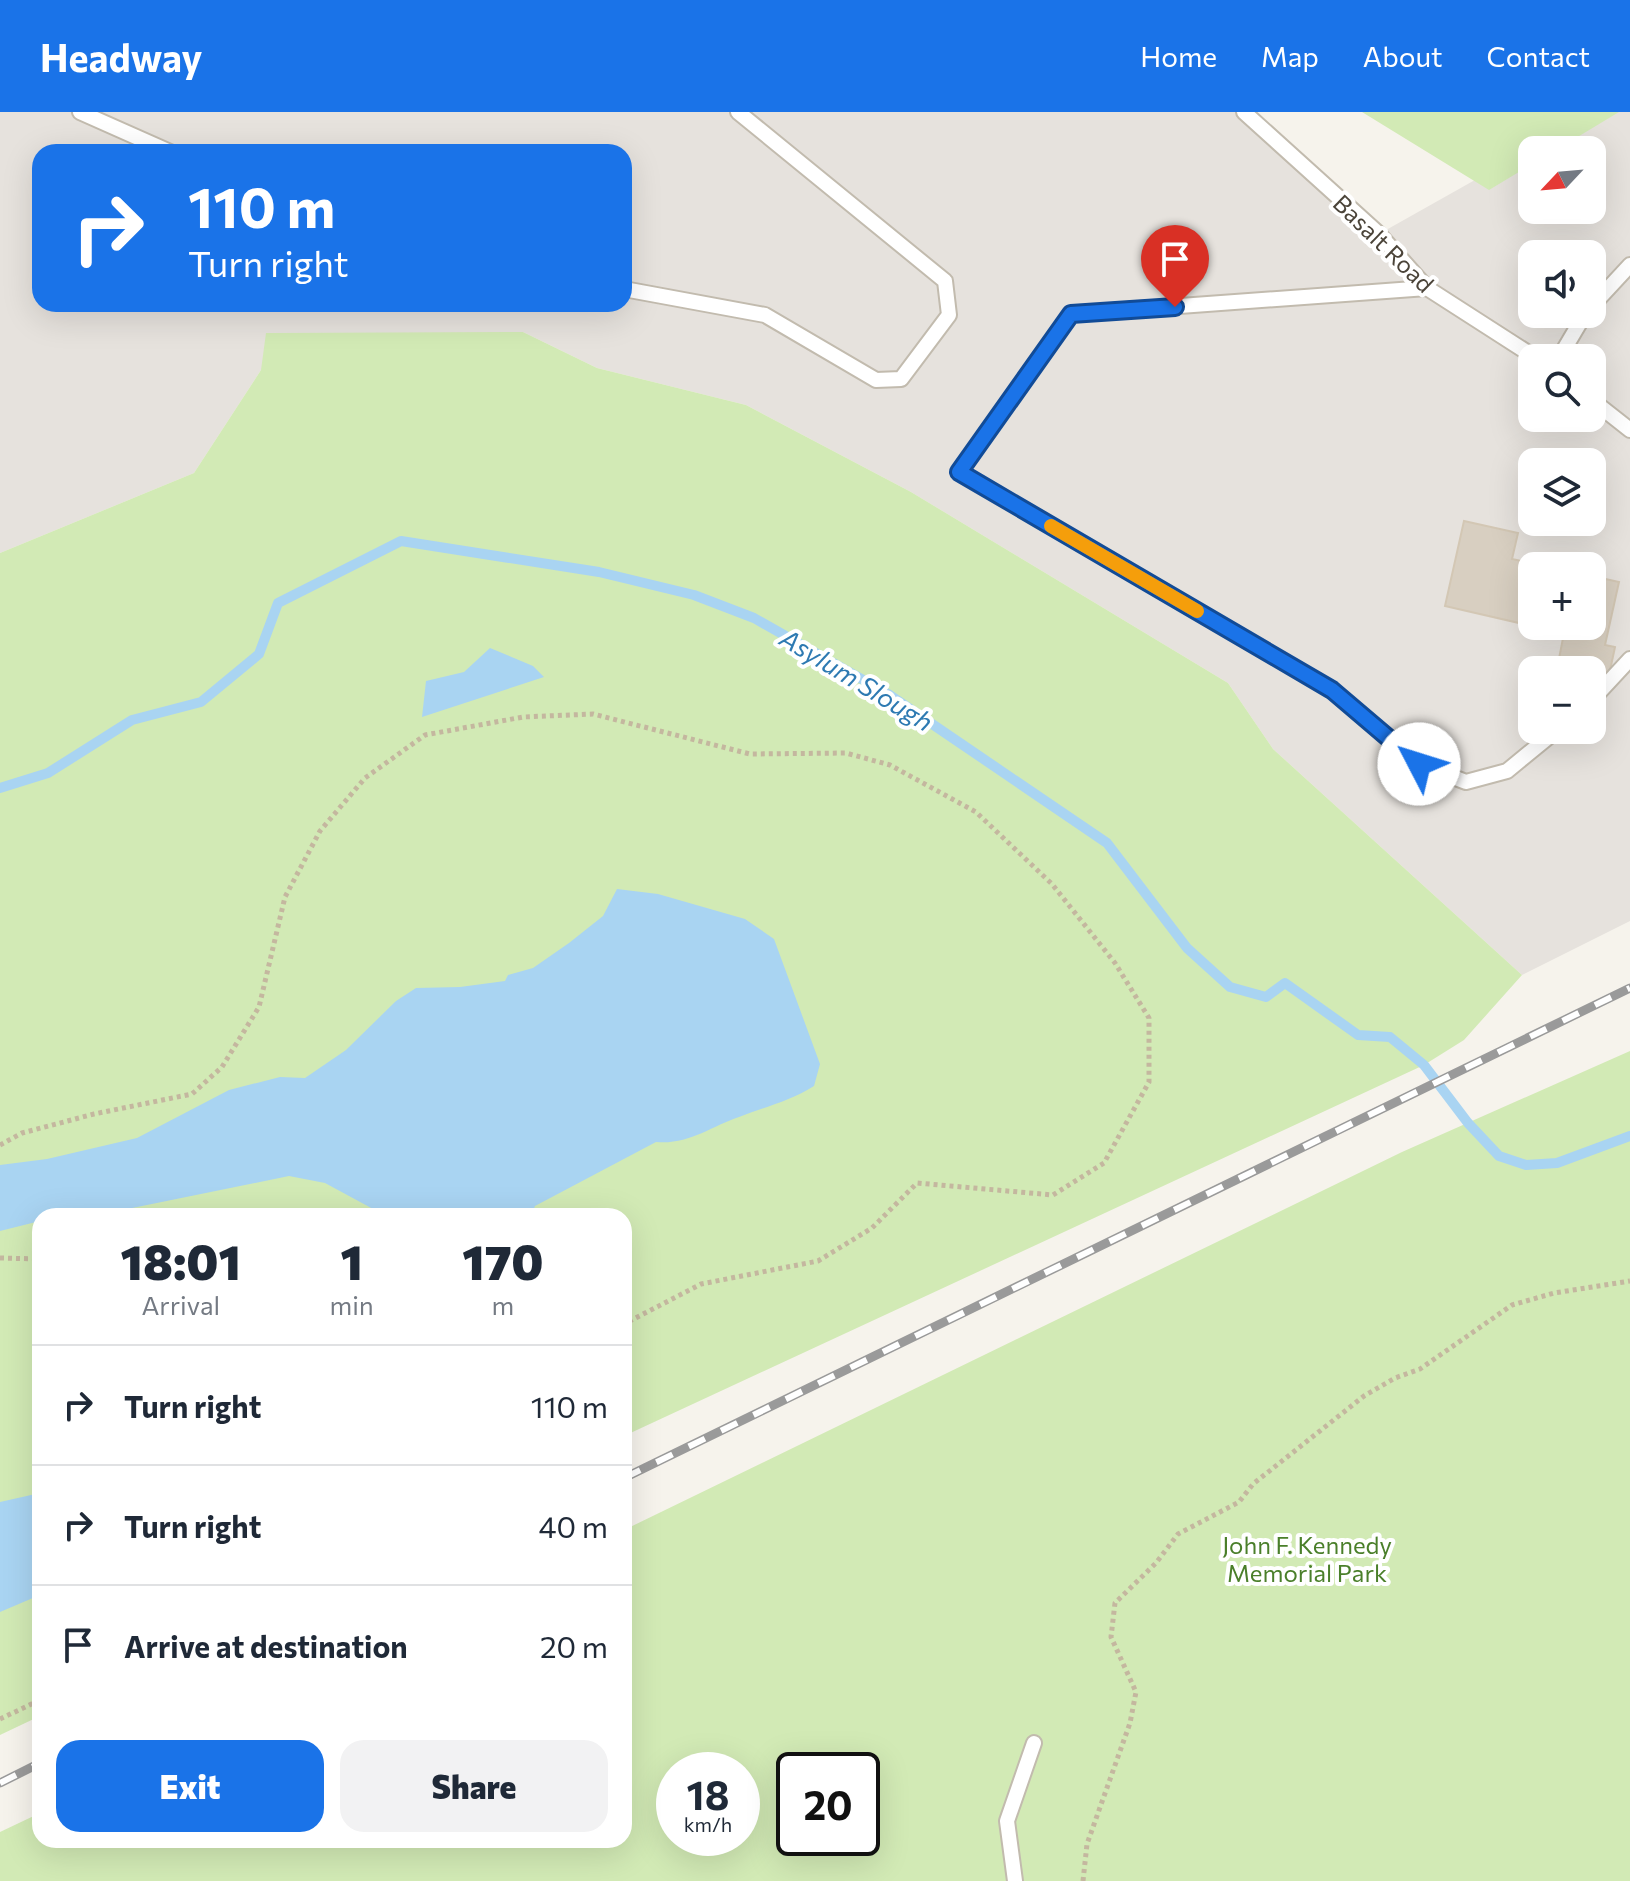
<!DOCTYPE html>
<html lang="en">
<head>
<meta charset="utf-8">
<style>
  body { margin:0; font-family:Commissioner,sans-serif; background:#f2f2f3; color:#1f2937; height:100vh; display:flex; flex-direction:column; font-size:30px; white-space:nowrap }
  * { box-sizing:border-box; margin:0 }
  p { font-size:26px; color:#747a83 }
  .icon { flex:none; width:44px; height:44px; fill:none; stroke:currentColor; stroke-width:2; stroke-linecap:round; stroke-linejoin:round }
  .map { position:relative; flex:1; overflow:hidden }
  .side { position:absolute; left:32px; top:1096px; width:600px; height:640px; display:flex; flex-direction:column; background:#fff; border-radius:24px; box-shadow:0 8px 32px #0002 }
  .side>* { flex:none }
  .top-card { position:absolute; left:32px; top:32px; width:600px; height:168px; border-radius:24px; box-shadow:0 8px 32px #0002; background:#1a73e8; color:#fff; overflow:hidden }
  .needle { width:52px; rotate:244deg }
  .buttons { position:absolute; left:1518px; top:24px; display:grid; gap:16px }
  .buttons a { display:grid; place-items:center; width:88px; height:88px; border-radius:16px; background:#fff; box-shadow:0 8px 32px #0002; font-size:40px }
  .speed { position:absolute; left:656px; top:1640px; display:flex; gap:16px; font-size:40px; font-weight:700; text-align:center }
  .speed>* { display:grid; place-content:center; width:104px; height:104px; border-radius:50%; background:#fff; box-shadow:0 8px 32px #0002; line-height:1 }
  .speed small { font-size:20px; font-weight:400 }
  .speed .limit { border:4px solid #111; border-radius:12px; background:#fff; color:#111 }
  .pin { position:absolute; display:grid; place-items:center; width:68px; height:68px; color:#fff; margin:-82px -34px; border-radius:50% 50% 50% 0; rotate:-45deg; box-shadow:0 0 8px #0007 }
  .pin .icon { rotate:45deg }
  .me { position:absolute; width:88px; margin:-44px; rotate:310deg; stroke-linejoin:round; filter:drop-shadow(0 0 6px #0008) }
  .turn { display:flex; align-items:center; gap:28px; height:168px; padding:0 24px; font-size:36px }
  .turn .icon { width:104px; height:104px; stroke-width:2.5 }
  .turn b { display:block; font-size:56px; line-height:68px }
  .eta { display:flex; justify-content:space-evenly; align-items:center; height:136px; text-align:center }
  .eta b { font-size:48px; font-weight:800; line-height:56px }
  .action { display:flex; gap:16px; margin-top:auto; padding:16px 24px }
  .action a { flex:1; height:92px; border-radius:24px; background:#1a73e8; color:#fff; font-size:32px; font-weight:800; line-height:92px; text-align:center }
  .action a+a { background:#f2f2f3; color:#1f2937 }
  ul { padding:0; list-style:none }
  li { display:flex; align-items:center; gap:24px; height:120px; padding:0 24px; border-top:2px solid #e0e1e3 }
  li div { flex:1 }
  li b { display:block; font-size:30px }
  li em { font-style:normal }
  header { display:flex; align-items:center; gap:48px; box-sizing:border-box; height:112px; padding:0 40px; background:#1a73e8; color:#fff }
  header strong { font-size:38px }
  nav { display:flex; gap:44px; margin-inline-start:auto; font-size:28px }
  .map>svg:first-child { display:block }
  .industrial { fill:#e6e2dd; fill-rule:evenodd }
  .green { fill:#d2eab5; fill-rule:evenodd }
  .water { fill:#a9d4f2 }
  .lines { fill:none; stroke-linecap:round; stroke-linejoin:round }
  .stream { stroke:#a9d4f2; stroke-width:10 }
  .building { fill:#d8cfc1; stroke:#d3c7b4; stroke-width:2 }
  .lane-casing { stroke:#c2bbae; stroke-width:18 }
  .path { stroke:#c4b79f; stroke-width:5; stroke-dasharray:4 4; stroke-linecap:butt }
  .lane { stroke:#fff; stroke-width:14 }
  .rail-casing { stroke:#9a9a9a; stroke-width:9 }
  .rail { stroke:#fff; stroke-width:6; stroke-dasharray:18; stroke-linecap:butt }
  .route-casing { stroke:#114b97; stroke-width:20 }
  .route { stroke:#1a73e8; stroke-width:14 }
  .slow { stroke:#f59e0b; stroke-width:14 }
  .labels { text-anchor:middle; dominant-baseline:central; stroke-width:8; stroke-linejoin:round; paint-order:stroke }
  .street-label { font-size:24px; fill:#4b4439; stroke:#fff }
  .park-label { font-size:24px; fill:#4a7f2a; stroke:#fff }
  .water-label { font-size:26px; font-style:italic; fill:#2e7ab2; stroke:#fff }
</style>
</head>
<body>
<header>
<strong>Headway</strong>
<nav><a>Home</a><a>Map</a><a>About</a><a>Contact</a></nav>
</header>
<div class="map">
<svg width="1630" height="1769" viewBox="0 0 1630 1769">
  <rect width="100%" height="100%" fill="#f6f3ec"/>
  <path class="industrial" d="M0,0H1244L1379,122L1596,0H1630V809L1522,863L1273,637L1228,571L911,380L746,293L597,256L523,220L261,258L194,361L0,441ZM1532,38H1592V98H1532ZM40,40H624V192H40ZM1532,142H1592V202H1532ZM1532,246H1592V306H1532ZM1532,350H1592V410H1532ZM1532,454H1592V514H1532ZM1532,558H1592V618H1532Z"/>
  <g class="green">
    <polygon points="1362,0 1619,0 1556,38 1532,38 1532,52 1489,78"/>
    <polygon points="523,220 597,256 746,293 911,380 1228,571 1273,637 1522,863 1464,928 1424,953 624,1324 624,1104 40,1104 40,1604 0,1623 0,441 194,361 261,258 266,221"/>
    <path d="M1630,939V1769H0V1720L40,1701V1728H624V1418L1402,1040ZM674,1658H742V1726H674ZM794,1658H862V1726H794Z"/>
  </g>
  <g class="water">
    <polygon points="490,536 533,554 544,565 422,605 426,569 464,560"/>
    <path d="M617,777L658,782L745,807L774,827L820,952L814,974C790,989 765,995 739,1005C710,1015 688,1033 656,1030L535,1094L531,1104H386L325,1071L289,1064L93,1104H40V1109L0,1119V1053L47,1047L137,1026L229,978L280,965L305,966L346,938L396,889L416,876L460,875L505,869L508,863L533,856L569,831L603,804Z"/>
    <polygon points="40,1381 40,1483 0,1500 0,1390"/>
  </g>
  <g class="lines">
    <polyline class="stream" points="0,676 48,661 132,608 201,590 259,542 278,491 401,429 599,460 694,483 754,506 888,582 1107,731 1187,836 1230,875 1266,885 1285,871 1358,923 1390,925 1424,953 1468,1011 1499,1044 1526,1053 1557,1051 1630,1024"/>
  </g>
  <g class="building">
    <polygon points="1464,409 1518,421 1512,447 1545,454 1532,454 1532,514 1445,494"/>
    <polygon points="1592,464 1619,470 1605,533 1615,535 1609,563 1558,552 1564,521 1534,514 1592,514"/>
  </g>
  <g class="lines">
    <defs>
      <g id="lane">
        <polyline points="80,0 170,40"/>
        <polyline points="1244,0 1379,122 1427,176 1536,246"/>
        <polyline points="1427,176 1071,202 959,360 1332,578 1419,652 1466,670 1507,659 1557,618"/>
        <polyline points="624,177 765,203 876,268 901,267 949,203 945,169 738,0"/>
        <polyline points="1592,194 1630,153"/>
        <polyline points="1559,246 1585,202"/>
        <polyline points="1592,288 1630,318"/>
        <polyline points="1592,588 1630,547"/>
        <polyline points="1015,1769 1007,1709 1034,1631"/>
      </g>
    </defs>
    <use href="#lane" class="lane-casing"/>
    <g class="path">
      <polyline points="0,1033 22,1021 94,1002 192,982 222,955 259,895 285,785 320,719 365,666 425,623 523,605 593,602 750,642 846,641 890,653 976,700 1052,772 1115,851 1149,906 1149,970 1104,1051 1053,1083 917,1071 872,1116 818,1149 701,1172 624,1212"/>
      <polyline points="0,1146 40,1147"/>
      <polyline points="0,1607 40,1588"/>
      <polyline points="1083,1769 1087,1732 1130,1611 1136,1580 1111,1525 1115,1491 1156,1451 1178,1422 1239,1390 1253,1372 1364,1284 1395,1266 1420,1257 1512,1193 1554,1181 1630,1169"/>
    </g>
    <use href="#lane" class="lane"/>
    <defs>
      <g id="rail">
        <polyline points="624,1366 1630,876"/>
        <polyline points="0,1671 40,1651"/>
      </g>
    </defs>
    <use href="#rail" class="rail-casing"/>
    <use href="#rail" class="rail"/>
  </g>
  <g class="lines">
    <defs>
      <polyline id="route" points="1175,195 1071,202 959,360 1332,578 1419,652"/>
    </defs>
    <use href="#route" class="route-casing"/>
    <use href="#route" class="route"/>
    <polyline class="slow" points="1051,414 1197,499"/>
  </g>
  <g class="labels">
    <g class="street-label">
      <text transform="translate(1384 131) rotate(44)">Basalt Road</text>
    </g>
    <g class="park-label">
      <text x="1307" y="1432">John F. Kennedy<tspan x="1307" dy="28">Memorial Park</tspan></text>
    </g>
    <g class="water-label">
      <text transform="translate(857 567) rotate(31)">Asylum Slough</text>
    </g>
  </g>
</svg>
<div class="buttons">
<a><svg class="needle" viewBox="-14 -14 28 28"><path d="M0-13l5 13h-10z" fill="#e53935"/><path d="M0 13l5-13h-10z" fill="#747a83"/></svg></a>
<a><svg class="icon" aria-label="sound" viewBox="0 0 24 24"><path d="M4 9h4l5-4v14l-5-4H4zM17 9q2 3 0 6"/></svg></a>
<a><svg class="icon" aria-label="search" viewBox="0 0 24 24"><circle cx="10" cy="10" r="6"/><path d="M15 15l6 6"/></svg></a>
<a><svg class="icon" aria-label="layers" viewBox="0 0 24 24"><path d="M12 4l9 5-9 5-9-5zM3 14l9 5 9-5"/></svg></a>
<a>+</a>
<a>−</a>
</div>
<div class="speed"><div>18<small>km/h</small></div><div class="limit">20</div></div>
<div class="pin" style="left:1175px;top:195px;background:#d93025"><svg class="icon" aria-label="arrive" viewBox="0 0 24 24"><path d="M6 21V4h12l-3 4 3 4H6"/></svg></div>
<svg class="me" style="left:1419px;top:652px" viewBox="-20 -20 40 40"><circle r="19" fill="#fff"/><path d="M0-13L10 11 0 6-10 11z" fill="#1a73e8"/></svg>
<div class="top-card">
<div class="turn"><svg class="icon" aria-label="right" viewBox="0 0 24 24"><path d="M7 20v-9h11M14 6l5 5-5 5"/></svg><div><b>110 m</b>Turn right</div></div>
</div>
<section class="side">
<div class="eta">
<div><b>18:01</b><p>Arrival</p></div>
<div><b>1</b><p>min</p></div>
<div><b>170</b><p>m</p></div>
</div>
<ul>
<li><svg class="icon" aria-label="right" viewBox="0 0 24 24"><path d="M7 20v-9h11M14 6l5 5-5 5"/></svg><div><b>Turn right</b></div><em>110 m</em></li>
<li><svg class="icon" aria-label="right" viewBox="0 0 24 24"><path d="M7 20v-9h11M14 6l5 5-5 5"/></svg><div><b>Turn right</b></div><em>40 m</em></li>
<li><svg class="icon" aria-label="arrive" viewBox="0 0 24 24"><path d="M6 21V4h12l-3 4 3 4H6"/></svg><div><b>Arrive at destination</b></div><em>20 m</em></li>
</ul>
<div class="action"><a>Exit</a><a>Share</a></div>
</section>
</div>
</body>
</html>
